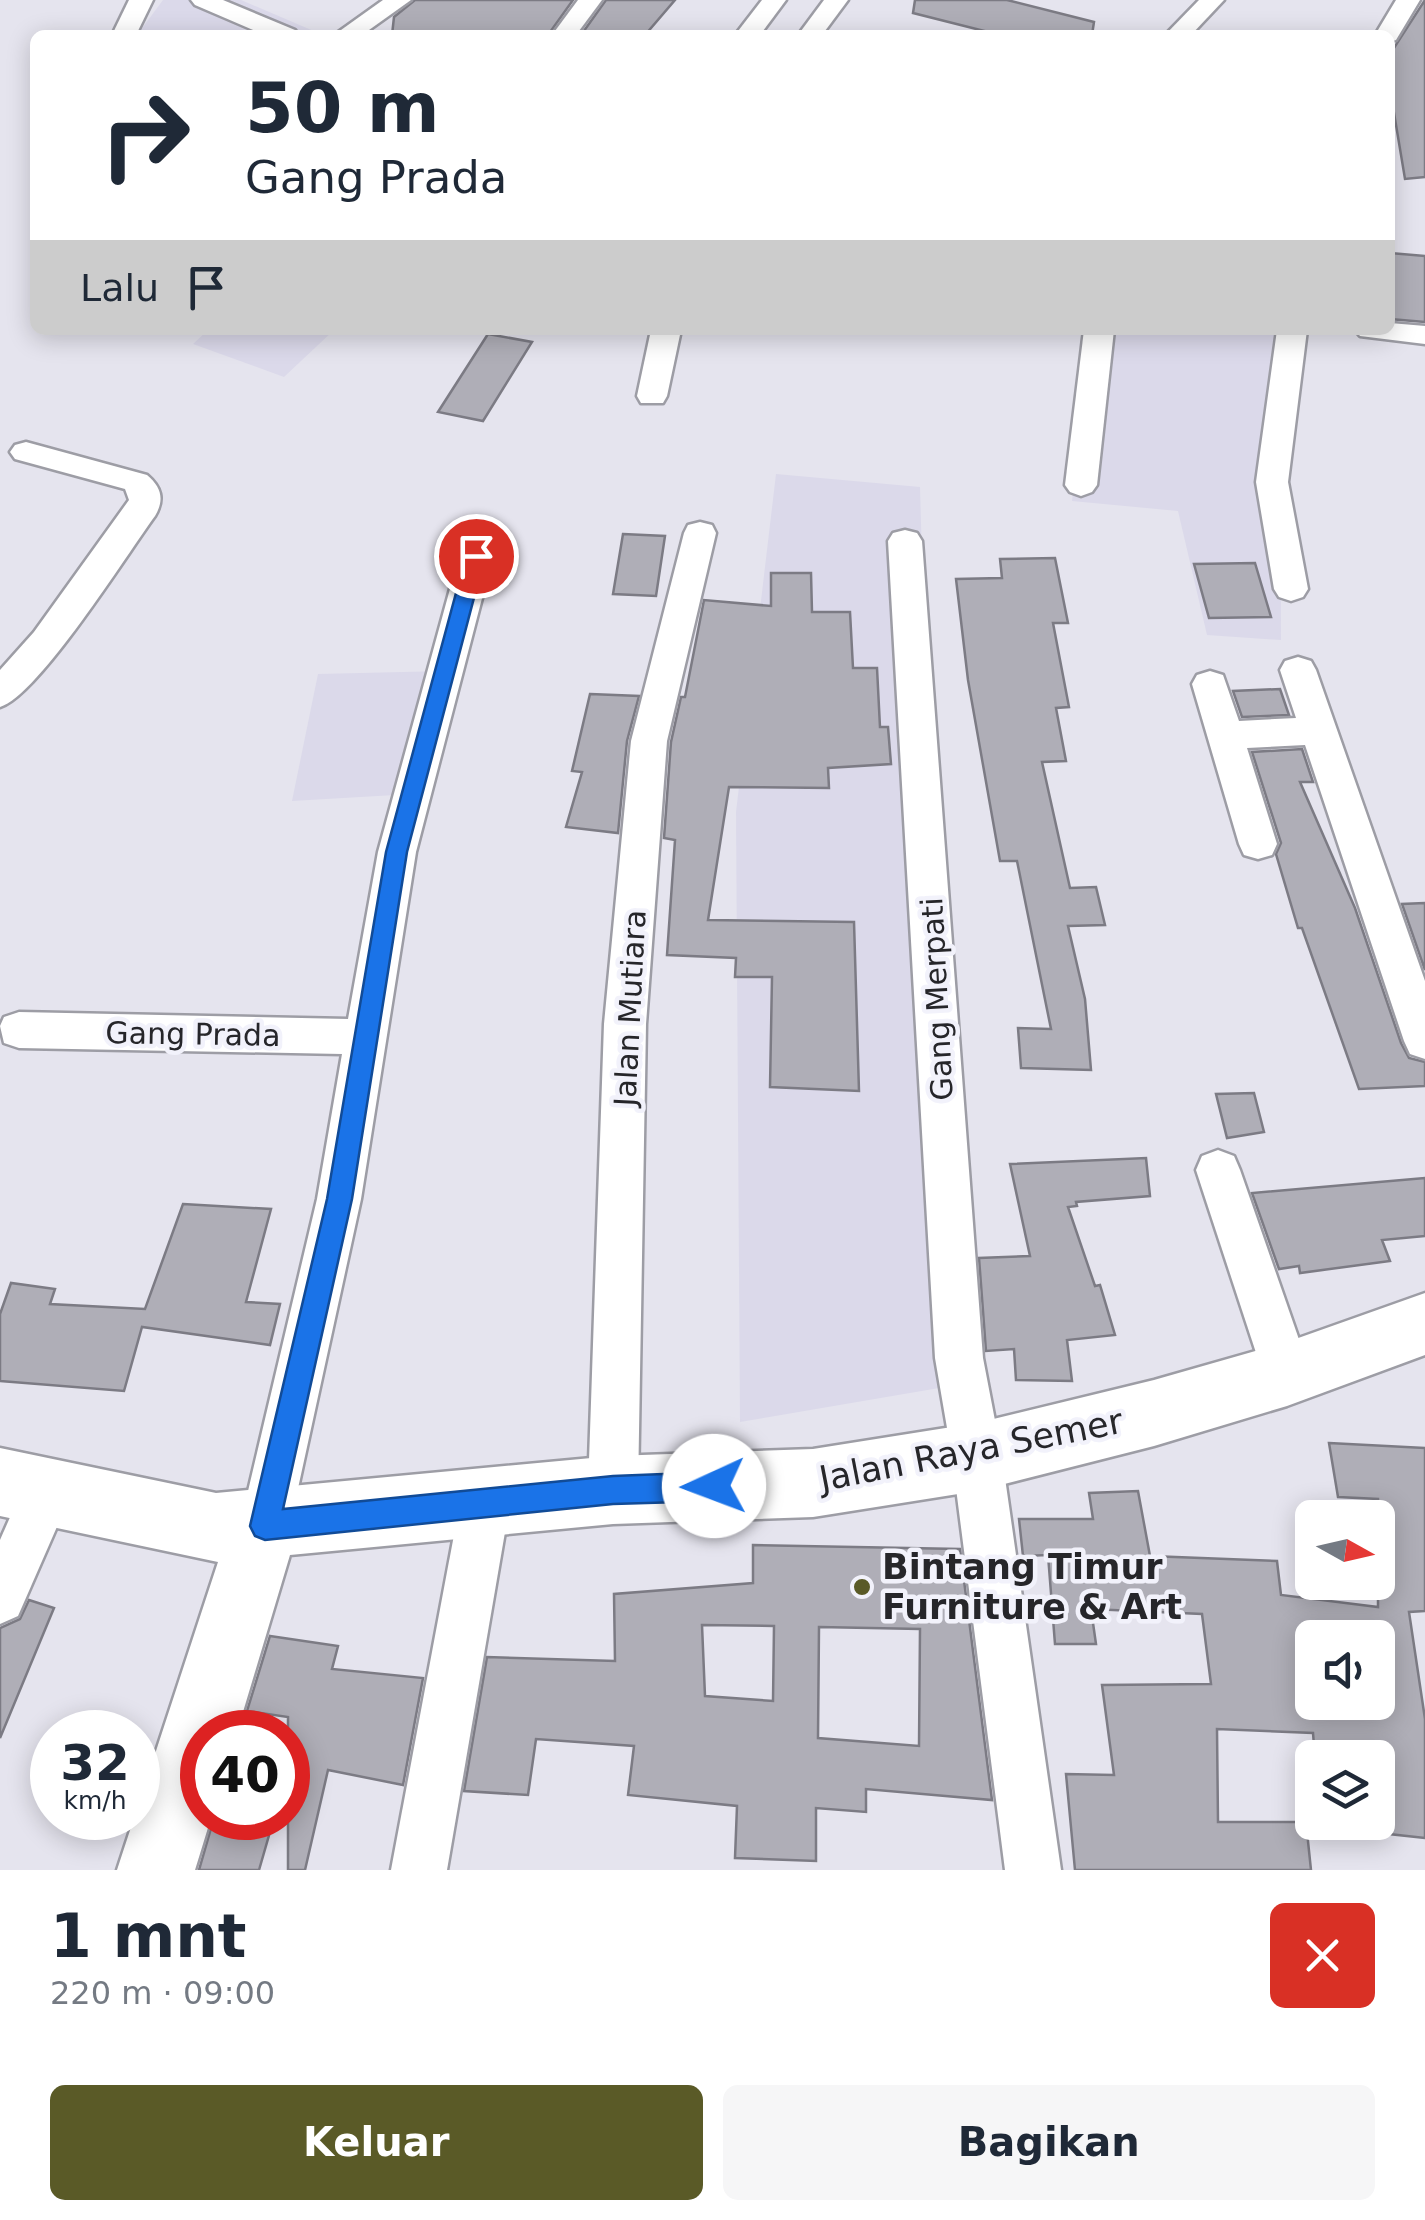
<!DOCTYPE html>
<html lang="id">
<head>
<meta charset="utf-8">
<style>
  body { margin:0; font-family:"DejaVu Sans",sans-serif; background:#f6f6f7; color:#1f2937; height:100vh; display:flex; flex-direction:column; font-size:38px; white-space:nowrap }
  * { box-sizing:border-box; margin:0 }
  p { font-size:32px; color:#747a83 }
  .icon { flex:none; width:55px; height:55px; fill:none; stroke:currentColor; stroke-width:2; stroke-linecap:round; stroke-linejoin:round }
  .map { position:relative; height:1870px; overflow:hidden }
  .drawer { display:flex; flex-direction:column; background:#fff; flex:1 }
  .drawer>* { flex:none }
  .top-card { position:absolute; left:30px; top:30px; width:1365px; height:305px; border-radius:15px; box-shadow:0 5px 25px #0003; background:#fff; color:#1f2937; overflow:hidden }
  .needle { width:65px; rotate:98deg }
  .buttons { position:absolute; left:1295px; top:1500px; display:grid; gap:20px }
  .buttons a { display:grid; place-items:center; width:100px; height:100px; border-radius:15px; background:#fff; box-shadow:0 5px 25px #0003; font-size:50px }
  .speed { position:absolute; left:30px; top:1710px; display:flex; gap:20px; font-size:50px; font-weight:700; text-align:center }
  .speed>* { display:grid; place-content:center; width:130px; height:130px; border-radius:50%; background:#fff; box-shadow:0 5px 25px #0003; line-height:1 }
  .speed small { font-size:25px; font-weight:400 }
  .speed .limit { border:15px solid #d22; background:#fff; color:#111 }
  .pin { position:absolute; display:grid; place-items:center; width:85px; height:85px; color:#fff; margin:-42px; border:5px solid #fff; border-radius:50%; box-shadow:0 2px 10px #0007 }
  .me { position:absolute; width:110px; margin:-55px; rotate:268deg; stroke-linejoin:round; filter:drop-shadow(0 0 8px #0008) }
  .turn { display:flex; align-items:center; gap:35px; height:210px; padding:0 50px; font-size:45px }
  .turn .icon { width:130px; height:130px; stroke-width:2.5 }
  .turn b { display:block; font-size:70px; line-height:85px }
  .then { display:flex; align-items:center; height:95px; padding:0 50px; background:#0003; gap:20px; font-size:38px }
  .round { display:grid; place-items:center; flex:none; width:105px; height:105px; border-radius:15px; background:#f6f6f7 }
  .summary { display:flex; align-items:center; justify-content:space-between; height:170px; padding:0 50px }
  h1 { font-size:60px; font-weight:700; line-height:75px }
  .primary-button { display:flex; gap:20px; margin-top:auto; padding:20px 50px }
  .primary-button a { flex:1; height:115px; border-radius:15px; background:#5a5a27; color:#fff; font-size:40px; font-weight:700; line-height:115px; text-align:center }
  .primary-button a+a { background:#f6f6f7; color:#1f2937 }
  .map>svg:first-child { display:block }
  .built { fill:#dbd9ea }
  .building { fill:#afaeb7; stroke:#7c7b84; stroke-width:2.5; fill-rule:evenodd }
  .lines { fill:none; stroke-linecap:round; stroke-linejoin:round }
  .street-casing { stroke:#9d9da5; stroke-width:5 }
  .secondary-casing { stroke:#9d9da5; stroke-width:5 }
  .street { fill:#fff; fill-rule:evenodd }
  .secondary { fill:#fff; fill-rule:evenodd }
  .route { fill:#1a73e8; stroke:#114b97; stroke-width:2.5 }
  .poi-dot { fill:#5a5a27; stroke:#f2f2fb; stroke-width:4 }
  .labels { text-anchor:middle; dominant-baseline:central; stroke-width:9; stroke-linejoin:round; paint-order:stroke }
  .street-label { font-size:30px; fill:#26262a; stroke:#f2f2fb }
  .near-street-label { font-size:35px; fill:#26262a; stroke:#f2f2fb }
  .near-poi-label { font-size:35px; font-weight:bold; fill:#26262a; stroke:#f2f2fb; text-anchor:start }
</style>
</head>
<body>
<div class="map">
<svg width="1425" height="1870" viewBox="0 0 1425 1870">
  <rect width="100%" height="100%" fill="#e5e4ee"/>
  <g class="built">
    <polygon points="163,0 241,0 323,35 137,35"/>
    <polygon points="208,330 334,330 284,377 193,344"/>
    <polygon points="1094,330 1280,330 1281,640 1207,635 1178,511 1072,501"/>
    <polygon points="776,474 920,487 945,1387 740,1422 736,812"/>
    <polygon points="445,671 412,794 292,801 318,674"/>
  </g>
  <g class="building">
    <polygon points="415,0 573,0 548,35 392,35 394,17"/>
    <polygon points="606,0 675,0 645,35 581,35"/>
    <polygon points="915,0 1007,0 1094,22 1092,35 1000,35 913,13"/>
    <polygon points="1425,0 1425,177 1405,179 1390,89 1390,54"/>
    <polygon points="1390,253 1425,256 1425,322 1390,319"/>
    <polygon points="488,334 532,342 483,421 438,412"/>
    <polygon points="623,534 665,536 656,596 613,594"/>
    <polygon points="1055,558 1068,623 1053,623 1069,707 1056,708 1066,761 1042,762 1070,888 1096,887 1105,925 1068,926 1085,999 1091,1070 1021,1068 1018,1028 1051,1029 1017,861 1000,861 968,680 956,579 1002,578 1000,559"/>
    <polygon points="1255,563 1271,617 1209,618 1194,564"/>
    <polygon points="771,573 811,573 812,612 850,612 853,668 877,668 880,727 888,727 891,764 828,768 829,788 729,787 708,920 854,922 859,1091 770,1087 772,977 735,977 736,958 667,955 675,840 664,838 671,742 681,697 685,697 704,600 771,606"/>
    <polygon points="1280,689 1289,715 1242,717 1233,691"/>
    <polygon points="590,694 639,696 627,741 618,833 566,827 582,772 572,771"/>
    <polygon points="1302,749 1313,782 1300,782 1355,908 1401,1043 1409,1058 1425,1062 1425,1086 1359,1089 1302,928 1298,928 1276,854 1281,843 1252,752"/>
    <polygon points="1425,903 1425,970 1402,904"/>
    <polygon points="1254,1093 1264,1132 1227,1138 1216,1094"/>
    <polygon points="1146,1158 1150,1196 1076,1202 1077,1206 1068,1207 1095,1286 1100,1285 1115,1335 1067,1340 1072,1381 1016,1380 1014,1349 986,1351 979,1258 1030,1256 1010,1164"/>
    <polygon points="1425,1178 1425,1236 1382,1240 1390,1261 1300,1273 1299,1266 1279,1269 1252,1193"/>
    <polygon points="183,1204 271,1209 246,1302 280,1304 270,1345 142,1327 124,1391 0,1381 0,1314 11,1283 55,1289 50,1304 145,1309"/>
    <path d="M1329,1443L1425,1448V1611L1409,1612L1425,1719V1838L1380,1833L1379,1825L1358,1822H1378V1758H1315L1313,1733L1217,1729L1218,1822H1306L1311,1870H1075L1066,1774L1114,1775L1102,1685L1211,1684L1202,1614L1091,1609L1096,1644H1055L1048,1555L1023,1556L1019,1519H1093L1089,1493L1138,1491L1150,1556L1277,1561L1281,1595L1378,1607V1499L1338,1497ZM1312,1638H1378V1702H1312Z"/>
    <path d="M753,1545L960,1549L992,1800L866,1789V1812L816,1808V1861L735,1858L737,1806L628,1795L634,1746L536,1739L528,1795L464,1791L487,1657L615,1661L614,1594L753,1583ZM702,1625L774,1626L773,1701L705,1696ZM819,1627L920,1629L919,1746L818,1738Z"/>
    <polygon points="29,1600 54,1608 0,1738 0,1628 20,1619"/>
    <polygon points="270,1636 338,1646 332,1669 423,1678 403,1785 328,1770 305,1870 288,1870 288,1717 247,1711"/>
    <polygon points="214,1818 274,1818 259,1870 199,1870"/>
  </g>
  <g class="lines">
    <defs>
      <g id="street">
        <polygon points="129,0 153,0 136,35 112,35"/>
        <polygon points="191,0 223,0 295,30 298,35 265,35 195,5"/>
        <polygon points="383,0 411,0 362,35 334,35"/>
        <polygon points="578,0 602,0 576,35 552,35"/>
        <polygon points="762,0 786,0 760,35 735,35"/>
        <polygon points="824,0 848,0 822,35 798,35"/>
        <polygon points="1199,0 1224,0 1191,35 1165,35"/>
        <polygon points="1396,0 1420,0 1396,40 1390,42 1390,35 1375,35"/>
        <polygon points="1390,323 1425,326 1425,344 1360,336 1355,330 1390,330"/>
        <polygon points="651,330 681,330 667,396 663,403 641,403 637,396"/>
        <polygon points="1084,330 1114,330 1097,485 1092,492 1081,496 1070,492 1065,485"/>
        <polygon points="1277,330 1307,330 1288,482 1308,589 1303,597 1291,601 1279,597 1274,589 1256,482"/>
        <path d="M26,442L147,475C161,487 165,499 155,516C127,554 38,696 0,707V670L34,632L129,500L125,489L15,459L10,452L15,445Z"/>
        <polygon points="700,522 712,525 716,533 667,741 646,1024 638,1490 631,1508 613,1515 595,1508 588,1490 604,1024 631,741 684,533 688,525"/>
        <polygon points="905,530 917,533 922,541 983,1358 1002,1457 1061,1870 1005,1870 952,1457 935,1358 888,541 893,533"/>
        <polygon points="476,545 488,548 493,556 416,852 361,1199 290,1525 283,1543 265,1550 247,1543 240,1525 317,1199 342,1054 19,1048 4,1043 0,1026 4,1017 19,1012 348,1019 378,852 459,556 464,548"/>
        <polygon points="1298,657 1311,661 1316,670 1425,981 1425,1059 1410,1054 1404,1041 1305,745 1247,748 1277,844 1272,855 1258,859 1244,855 1239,844 1192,684 1197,675 1210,671 1223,675 1239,721 1296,718 1280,670 1285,661"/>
        <polygon points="1218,1150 1234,1156 1240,1170 1311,1374 1304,1390 1287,1397 1270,1390 1263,1374 1196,1170 1202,1156"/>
        <polygon points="48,1465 66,1472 73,1490 18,1616 0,1624 0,1540 30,1472"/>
        <polygon points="485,1478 503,1485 510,1503 447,1870 391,1870 460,1503 467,1485"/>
      </g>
      <polygon id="secondary" points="1425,1293 1425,1355 1287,1406 1154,1446 977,1491 813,1517 613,1524 290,1555 237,1732 202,1732 202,1818 211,1818 195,1870 117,1870 218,1562 0,1516 0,1448 216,1493 613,1456 813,1449 977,1423 1154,1380 1287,1342"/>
    </defs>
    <use href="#street" class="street-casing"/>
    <use href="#secondary" class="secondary-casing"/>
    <use href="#street" class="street"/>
    <use href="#secondary" class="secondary"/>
  </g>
  <polygon class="route" points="476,550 485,556 407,852 352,1199 283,1509 613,1476 714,1472 723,1477 728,1486 723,1496 714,1501 613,1504 265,1540 255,1536 250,1526 327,1199 386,852 466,556"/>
  <circle class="poi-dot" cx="862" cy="1587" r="10"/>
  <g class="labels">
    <g class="street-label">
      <text transform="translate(937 999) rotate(-93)">Gang Merpati</text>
      <text transform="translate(630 1008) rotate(-87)">Jalan Mutiara</text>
      <text transform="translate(193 1034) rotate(1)">Gang Prada</text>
    </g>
    <g class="near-street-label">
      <text transform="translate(971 1450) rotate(-11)">Jalan Raya Semer</text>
    </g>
    <g class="near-poi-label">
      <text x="882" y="1567">Bintang Timur<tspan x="882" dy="40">Furniture &amp; Art</tspan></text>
    </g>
  </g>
</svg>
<div class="buttons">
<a><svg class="needle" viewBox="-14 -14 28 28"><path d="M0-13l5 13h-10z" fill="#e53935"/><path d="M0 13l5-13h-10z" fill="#747a83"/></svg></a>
<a><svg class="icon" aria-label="sound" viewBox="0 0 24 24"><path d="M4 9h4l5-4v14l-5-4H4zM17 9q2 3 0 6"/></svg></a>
<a><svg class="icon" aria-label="layers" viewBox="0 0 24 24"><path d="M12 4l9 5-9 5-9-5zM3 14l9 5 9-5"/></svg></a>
</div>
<div class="speed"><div>32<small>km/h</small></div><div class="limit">40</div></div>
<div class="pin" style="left:476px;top:556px;background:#d93025"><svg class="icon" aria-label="arrive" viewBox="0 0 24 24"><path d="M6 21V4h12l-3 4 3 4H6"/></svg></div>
<svg class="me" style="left:714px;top:1486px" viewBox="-20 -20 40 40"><circle r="19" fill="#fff"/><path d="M0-13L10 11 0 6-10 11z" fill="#1a73e8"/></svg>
<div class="top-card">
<div class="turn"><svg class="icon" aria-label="right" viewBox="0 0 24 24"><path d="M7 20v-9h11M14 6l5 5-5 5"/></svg><div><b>50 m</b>Gang Prada</div></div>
<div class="then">Lalu<svg class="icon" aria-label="arrive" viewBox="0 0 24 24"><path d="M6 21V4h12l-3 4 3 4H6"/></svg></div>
</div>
</div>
<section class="drawer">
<div class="summary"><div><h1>1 mnt</h1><p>220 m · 09:00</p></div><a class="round" style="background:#d93025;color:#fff"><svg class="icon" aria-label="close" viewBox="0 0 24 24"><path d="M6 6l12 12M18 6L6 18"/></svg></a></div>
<div class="primary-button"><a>Keluar</a><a>Bagikan</a></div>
</section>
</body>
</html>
